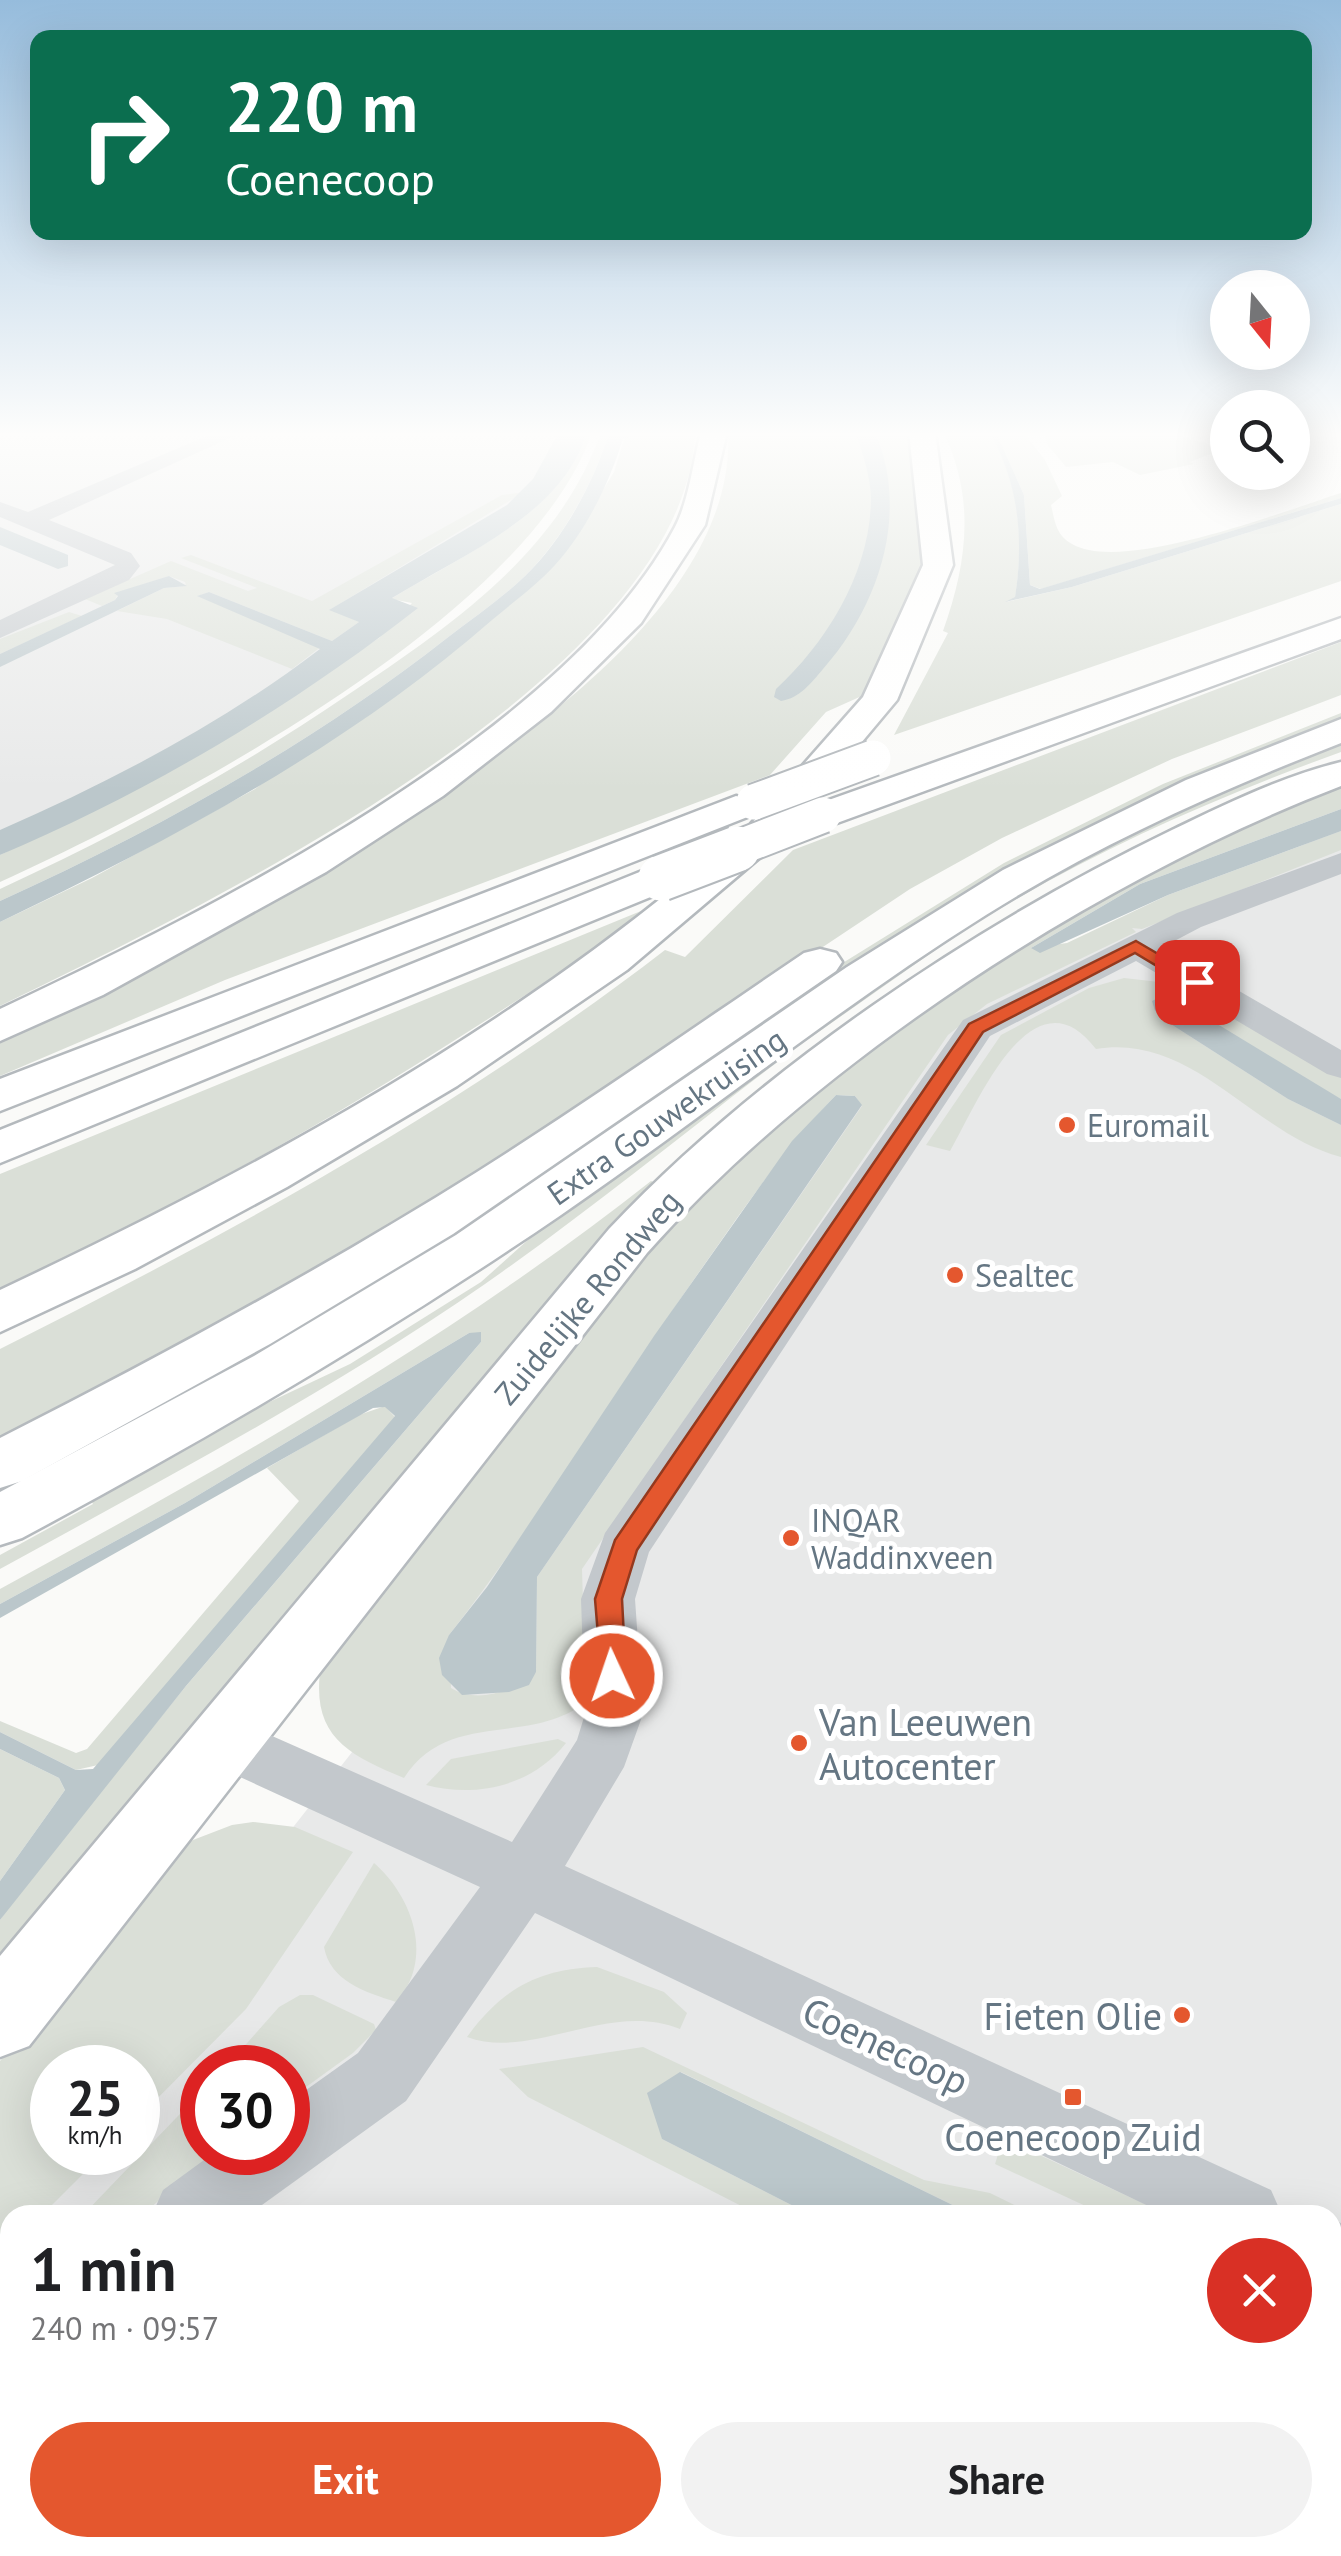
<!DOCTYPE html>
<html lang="en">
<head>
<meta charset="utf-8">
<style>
  body { margin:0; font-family:"PT Sans",sans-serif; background:#f2f2f2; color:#202124; height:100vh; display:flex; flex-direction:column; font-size:38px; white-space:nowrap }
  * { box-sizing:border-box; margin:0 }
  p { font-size:32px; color:#757577 }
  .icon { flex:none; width:55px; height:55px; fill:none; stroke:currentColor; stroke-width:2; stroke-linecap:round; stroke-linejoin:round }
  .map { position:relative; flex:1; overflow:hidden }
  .panel { position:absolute; left:0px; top:2205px; width:1342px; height:352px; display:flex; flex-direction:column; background:#fff; border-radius:30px 30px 0 0; box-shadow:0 10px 40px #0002 }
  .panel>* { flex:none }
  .hud { position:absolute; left:30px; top:30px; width:1282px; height:210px; border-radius:20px; box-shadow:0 10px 40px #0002; background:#0b6e4f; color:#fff; overflow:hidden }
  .needle { width:65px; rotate:162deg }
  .controls { position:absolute; left:1210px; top:270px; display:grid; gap:20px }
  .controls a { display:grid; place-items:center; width:100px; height:100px; border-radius:50%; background:#fff; box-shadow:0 10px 40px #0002; font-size:50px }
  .speed { position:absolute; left:30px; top:2045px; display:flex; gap:20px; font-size:50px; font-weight:700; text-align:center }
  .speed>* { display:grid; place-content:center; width:130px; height:130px; border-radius:50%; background:#fff; box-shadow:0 10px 40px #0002; line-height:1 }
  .speed small { font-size:25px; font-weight:400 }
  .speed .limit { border:15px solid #d22; background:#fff; color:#111 }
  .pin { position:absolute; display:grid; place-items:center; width:85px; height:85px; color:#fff; margin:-42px; border-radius:20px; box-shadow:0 5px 15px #0006 }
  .me { position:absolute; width:110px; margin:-55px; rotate:357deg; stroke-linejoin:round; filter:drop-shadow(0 0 8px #0008) }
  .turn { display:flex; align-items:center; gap:35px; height:210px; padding:0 30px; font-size:45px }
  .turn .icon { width:130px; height:130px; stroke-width:2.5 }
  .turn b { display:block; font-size:70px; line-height:85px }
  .round { display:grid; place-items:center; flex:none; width:105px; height:105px; border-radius:52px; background:#f2f2f2 }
  .head { display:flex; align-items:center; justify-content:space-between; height:170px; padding:0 30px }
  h1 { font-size:60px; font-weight:700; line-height:75px }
  .button { display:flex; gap:20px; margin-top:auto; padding:20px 30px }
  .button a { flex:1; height:115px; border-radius:60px; background:#e4572e; color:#fff; font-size:40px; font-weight:700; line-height:115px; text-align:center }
  .button a+a { background:#f2f2f2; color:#202124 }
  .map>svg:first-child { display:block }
  .built { fill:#e8e9e9; fill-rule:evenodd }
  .green { fill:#dadfd7; fill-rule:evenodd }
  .water { fill:#bbc7cb }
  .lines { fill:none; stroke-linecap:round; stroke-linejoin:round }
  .major-casing { stroke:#b5babe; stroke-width:5 }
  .highway-casing { stroke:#b4b9bd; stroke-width:5 }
  .minor { fill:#c3c8cc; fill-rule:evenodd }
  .major { fill:#fff; fill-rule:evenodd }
  .highway { fill:#fff; fill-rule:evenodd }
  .highway-bridge-far1-casing { stroke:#b4b9bd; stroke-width:39; stroke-linecap:butt }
  .highway-bridge-casing { stroke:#b4b9bd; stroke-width:49; stroke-linecap:butt }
  .highway-bridge-far1 { stroke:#fff; stroke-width:35 }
  .highway-bridge { stroke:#fff; stroke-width:45 }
  .route { fill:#e4572e; stroke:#94391e; stroke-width:2.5 }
  .poi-dot { fill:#e4572e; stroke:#fff; stroke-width:4 }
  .labels { text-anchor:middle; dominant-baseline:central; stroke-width:10; stroke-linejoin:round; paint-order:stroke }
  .street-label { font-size:32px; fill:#657683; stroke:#fff }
  .poi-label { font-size:32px; fill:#657683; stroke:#fff; text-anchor:start }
  .near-poi-label { font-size:38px; fill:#657683; stroke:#fff; text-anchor:start }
  .near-street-label { font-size:38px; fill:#657683; stroke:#fff }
</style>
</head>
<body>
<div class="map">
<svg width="1341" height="2556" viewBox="0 0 1341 2556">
  <rect width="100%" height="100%" fill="#fafaf8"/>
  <g class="built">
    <polygon points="0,432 570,432 532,499 247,712 0,841"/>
    <path d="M1341,827V2556H0V2202L52,2152H138V2068L105,2067L917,1032ZM202,2068H288V2152H202ZM10,2215H1332V2548H10Z"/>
  </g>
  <g class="green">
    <path d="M587,432H592C531,615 170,805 0,882V855L180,765L379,638L412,603L391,599C458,557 564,514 587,432Z"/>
    <path d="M601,432H609C595,481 562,540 525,576C501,599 473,618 447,638C312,744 156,830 0,901V889C121,833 236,771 346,696C448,628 559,553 601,432Z"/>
    <path d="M695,432C687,677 194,911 0,1006V922L92,878L255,789L564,554L614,472L625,437Z"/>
    <path d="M728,432L916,435L934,547L864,695L826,712L770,775L225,980L0,1076V1042C103,992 201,937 300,879C444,794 739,625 728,432Z"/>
    <path d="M943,432H989C1020,482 1024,541 1015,598L1006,602L1072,587L1341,504V581L894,735L948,633L943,631C967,564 976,498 943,432Z"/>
    <path d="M996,432H1023L1045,460L1062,496L1051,505C1055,522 1056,535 1072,544C1123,574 1284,511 1341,493V498L1041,589L1030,585L1024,495Z"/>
    <polygon points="1045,432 1170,432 1223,449 1190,462 1194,464 1140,475 1113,462 1066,467 1047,444"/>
    <polygon points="524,492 331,609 359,622 332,641 209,592 198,596 322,646 292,669 167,619 117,611 164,588 186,586 185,582 169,576 125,593 119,591 115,600 102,606 85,599 171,561 248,591 257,588 181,558 191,555 312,601 502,495"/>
    <polygon points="69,612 82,616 0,654 0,639"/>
    <path d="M1341,642V695L1172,759L1002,838L910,889L605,1092L310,1279L0,1444V1349C231,1233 460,1108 665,950L685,957L793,850Z"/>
    <polygon points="1341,713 1341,721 1173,788 411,1270 0,1501 0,1485 1004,863 1163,784"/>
    <path d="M1341,741V752C1214,798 1091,852 976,923C803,1030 651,1168 485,1284C331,1391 164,1479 0,1569V1555L93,1504L90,1498L223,1424L350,1364L481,1282L548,1222L988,913L1175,811Z"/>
    <path d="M1341,781V809L1140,884L1031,948L1067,943L1168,895L1341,831V850L1142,929L1132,928L1136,932L987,1004L948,1035L582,1569L586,1702C528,1747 448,1709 404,1778C346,1754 310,1735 321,1665L646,1244L790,1110L964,982L1095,896ZM836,1095L855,1096L862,1106L537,1577L536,1672C512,1690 479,1705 451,1688L449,1635C543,1515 621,1382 709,1258C749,1201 787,1146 836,1095Z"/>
    <path d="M641,911C587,957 526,995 466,1033C317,1129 161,1214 0,1290V1174Z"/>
    <path d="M1124,978L1168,983L1192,994L1199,992L1341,1077V1099L1154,1003L1155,1011L1166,1021L1288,1099L1341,1125V1157C1253,1134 1194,1033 1096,1049C1032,965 976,1107 950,1151L926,1145L1001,1035L1089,988Z"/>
    <path d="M651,1181L656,1183L0,1983V1920L16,1896L186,1686L481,1342V1333H469L185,1503L0,1604V1589C226,1466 448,1341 651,1181Z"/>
    <polygon points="385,1406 395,1417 98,1765 76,1770 0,1732 0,1721 76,1753 87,1749 299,1501 267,1468 359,1415"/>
    <path d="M558,1739L566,1743C532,1786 477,1798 426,1785L451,1759Z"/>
    <polygon points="0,1749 59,1778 65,1790 0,1881"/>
    <polygon points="253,1822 295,1827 353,1852 246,2009 138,2118 138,2068 52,2068 52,2152 104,2153 42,2215 10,2215 10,2248 0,2258 0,2061 151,1872 193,1840 232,1825"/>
    <path d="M374,1863C413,1897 435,1960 396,2002C365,1992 330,1981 324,1947Z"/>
    <path d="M597,1967L664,1992L687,2013L680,2029C608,2000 533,2061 467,2037C502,1989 538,1969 597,1967Z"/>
    <polygon points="300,1995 313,1995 374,2024 376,2030 353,2053 288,2100 288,2068 225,2068 279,2007"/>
    <polygon points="643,2047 924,2180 990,2193 1035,2215 973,2215 681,2072 662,2139 811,2215 759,2215 528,2097 499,2069"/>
    <polygon points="202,2091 202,2152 214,2153 142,2215 83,2215"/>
    <polygon points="1003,2138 1168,2215 1105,2215 995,2164"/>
    <polygon points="10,2292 10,2387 0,2402 0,2304"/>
  </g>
  <g class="water">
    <path d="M559,432H587C564,514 460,556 392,598L418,608C293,706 147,793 0,855V830C112,781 223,723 320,649L197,596L209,592L332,641L359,622L329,610L507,505L533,479Z"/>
    <path d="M609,432L676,433L623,438C610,482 586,531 555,565C537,585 513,602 492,620C347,747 173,839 0,922V901C156,830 312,744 447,638C473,618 501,599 525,576C562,541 595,481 609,432Z"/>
    <path d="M856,432H875C910,513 879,606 823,669C811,683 800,698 781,701L774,697L776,689C827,642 870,572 871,500C871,476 862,454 856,432Z"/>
    <path d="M989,432H996L1024,495L1030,585L1040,589L1341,498V504L1072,587L1005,602L1015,597C1024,541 1019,482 989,432Z"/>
    <polygon points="0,527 68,555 68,566 58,569 0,545"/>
    <polygon points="169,576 187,586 164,588 0,667 0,654 115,600 118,596 114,593"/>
    <polygon points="1341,809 1341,831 1168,895 1040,953 1031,948 1140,884"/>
    <polygon points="1156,999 1181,1002 1341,1099 1341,1125 1288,1099 1166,1021 1155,1011 1152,1001"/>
    <polygon points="836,1095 855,1096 862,1105 537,1577 536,1672 529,1685 509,1692 462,1695 442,1675 439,1658 449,1635 487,1587 654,1336 792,1141"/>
    <polygon points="481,1332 481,1342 186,1686 0,1920 0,1881 65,1790 59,1778 0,1749 0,1732 76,1770 93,1769 395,1416 385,1407 373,1408 0,1618 0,1604 185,1503 469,1333"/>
    <polygon points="680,2072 973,2215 811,2215 662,2139 647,2093"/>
  </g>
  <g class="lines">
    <defs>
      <g id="major">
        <path d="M1341,719V743C1218,791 1097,845 986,915C839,1007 704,1117 561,1215C388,1333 207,1439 22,1538L0,1545V1492L254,1356L456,1235L847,967L1003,870L1186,780Z"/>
        <path d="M1341,762V786C1097,880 821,1058 647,1253L29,2046L0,2057V1956L609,1229C759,1070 975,925 1172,830C1226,804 1283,776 1341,762Z"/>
        <path d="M820,949L836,953L842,962L836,971L453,1234L270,1344L22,1481L0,1488V1438C162,1356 322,1269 477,1172C588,1102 696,1026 804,953Z"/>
      </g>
      <g id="highway">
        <path d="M701,432H727L705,525L641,623L551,712L443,796L326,872L103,995L0,1041V1009C207,912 566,734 675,527C689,500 693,462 701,432Z"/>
        <path d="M909,432H935L953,565L897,700L778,842L627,970L457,1086L287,1187L135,1269L0,1332V1290C237,1178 471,1053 675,887L0,1163V1130L647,869L661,866L675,869L681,878L676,886L750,825L863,697L923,565Z"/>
        <polygon points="1341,618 1341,639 837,823 809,823 804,815 809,807"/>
        <polygon points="736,796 750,800 755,808 750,816 0,1111 0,1079"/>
      </g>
    </defs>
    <use href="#major" class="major-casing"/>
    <use href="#highway" class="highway-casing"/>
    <g class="minor">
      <polygon points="216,432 243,432 49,520 131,553 140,566 129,580 0,638 0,620 115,565 0,517 0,502 28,512"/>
      <polygon points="1341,853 1341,874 1201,927 1163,947 1341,1050 1341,1078 1327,1074 1136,961 990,1036 649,1552 635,1599 643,1714 624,1767 565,1866 1271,2190 1282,2215 1167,2215 535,1913 406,2101 248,2215 152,2215 163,2190 215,2152 288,2152 288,2103 358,2053 480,1887 203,1760 195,1742 203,1724 224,1717 245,1724 512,1842 577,1740 585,1714 581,1599 605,1533 963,1020 1177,913"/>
      <polygon points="1332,2220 1341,2223 1341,2297 1332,2293"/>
      <polygon points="10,2393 10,2482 0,2486 0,2397"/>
    </g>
    <use href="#major" class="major"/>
    <use href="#highway" class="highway"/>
    <defs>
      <g id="highway-bridge-far1">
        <polyline points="754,802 873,758"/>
        <polyline points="730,851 823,815"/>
      </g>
      <polyline id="highway-bridge" points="661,878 737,849"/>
    </defs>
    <use href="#highway-bridge-far1" class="highway-bridge-far1-casing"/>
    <use href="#highway-bridge" class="highway-bridge-casing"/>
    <use href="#highway-bridge-far1" class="highway-bridge-far1"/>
    <use href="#highway-bridge" class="highway-bridge"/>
  </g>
  <linearGradient id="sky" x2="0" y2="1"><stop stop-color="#96bcdc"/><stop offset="0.55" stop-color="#fdfdfc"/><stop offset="1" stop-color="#fdfdfc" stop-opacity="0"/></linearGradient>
  <rect width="1341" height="790" fill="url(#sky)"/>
  <polygon class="route" points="1136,941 1206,982 1190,986 1135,953 983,1032 637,1550 622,1599 626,1676 622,1684 602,1684 595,1599 615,1540 969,1024"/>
  <g class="poi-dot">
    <circle cx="1067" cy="1125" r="10"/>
    <circle cx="955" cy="1275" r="10"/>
    <circle cx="791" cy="1538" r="10"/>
    <circle cx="799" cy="1743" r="10"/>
    <circle cx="1182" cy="2015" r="10"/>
    <rect x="1063" y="2087" width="20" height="20" rx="5"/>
  </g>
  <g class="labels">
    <g class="street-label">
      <text transform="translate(666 1116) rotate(-35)">Extra Gouwekruising</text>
      <text transform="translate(587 1297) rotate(-50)">Zuidelijke Rondweg</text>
    </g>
    <g class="poi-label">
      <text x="1087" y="1125">Euromail</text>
      <text x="975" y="1275">Sealtec</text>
      <text x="811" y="1520">INQAR<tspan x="811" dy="37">Waddinxveen</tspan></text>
    </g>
    <g class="near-poi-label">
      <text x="819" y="1721">Van Leeuwen<tspan x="819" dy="44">Autocenter</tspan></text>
      <text x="1162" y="2015" text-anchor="end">Fieten Olie</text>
      <text x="1073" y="2136" text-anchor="middle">Coenecoop Zuid</text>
    </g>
    <g class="near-street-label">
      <text transform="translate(886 2045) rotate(25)">Coenecoop</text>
    </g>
  </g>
</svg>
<div class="controls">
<a><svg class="needle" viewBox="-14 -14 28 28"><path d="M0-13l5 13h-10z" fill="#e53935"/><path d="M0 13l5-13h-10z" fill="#757577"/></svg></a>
<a><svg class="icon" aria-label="search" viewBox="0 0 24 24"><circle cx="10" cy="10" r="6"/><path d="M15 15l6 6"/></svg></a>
</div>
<div class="speed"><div>25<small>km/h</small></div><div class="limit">30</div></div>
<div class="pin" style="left:1197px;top:982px;background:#d93025"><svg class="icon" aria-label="arrive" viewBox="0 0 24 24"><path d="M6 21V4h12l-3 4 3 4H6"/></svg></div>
<svg class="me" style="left:612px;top:1676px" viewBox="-20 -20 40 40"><circle r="17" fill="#e4572e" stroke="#fff" stroke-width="3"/><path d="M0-11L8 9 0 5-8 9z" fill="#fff"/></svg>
<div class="hud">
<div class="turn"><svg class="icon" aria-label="right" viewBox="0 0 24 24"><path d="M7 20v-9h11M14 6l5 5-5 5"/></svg><div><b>220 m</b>Coenecoop</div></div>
</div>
<section class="panel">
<div class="head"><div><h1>1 min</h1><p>240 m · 09:57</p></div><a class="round" style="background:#d93025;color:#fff"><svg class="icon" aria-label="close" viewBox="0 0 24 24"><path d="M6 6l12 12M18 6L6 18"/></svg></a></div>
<div class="button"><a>Exit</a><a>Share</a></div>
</section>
</div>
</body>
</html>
